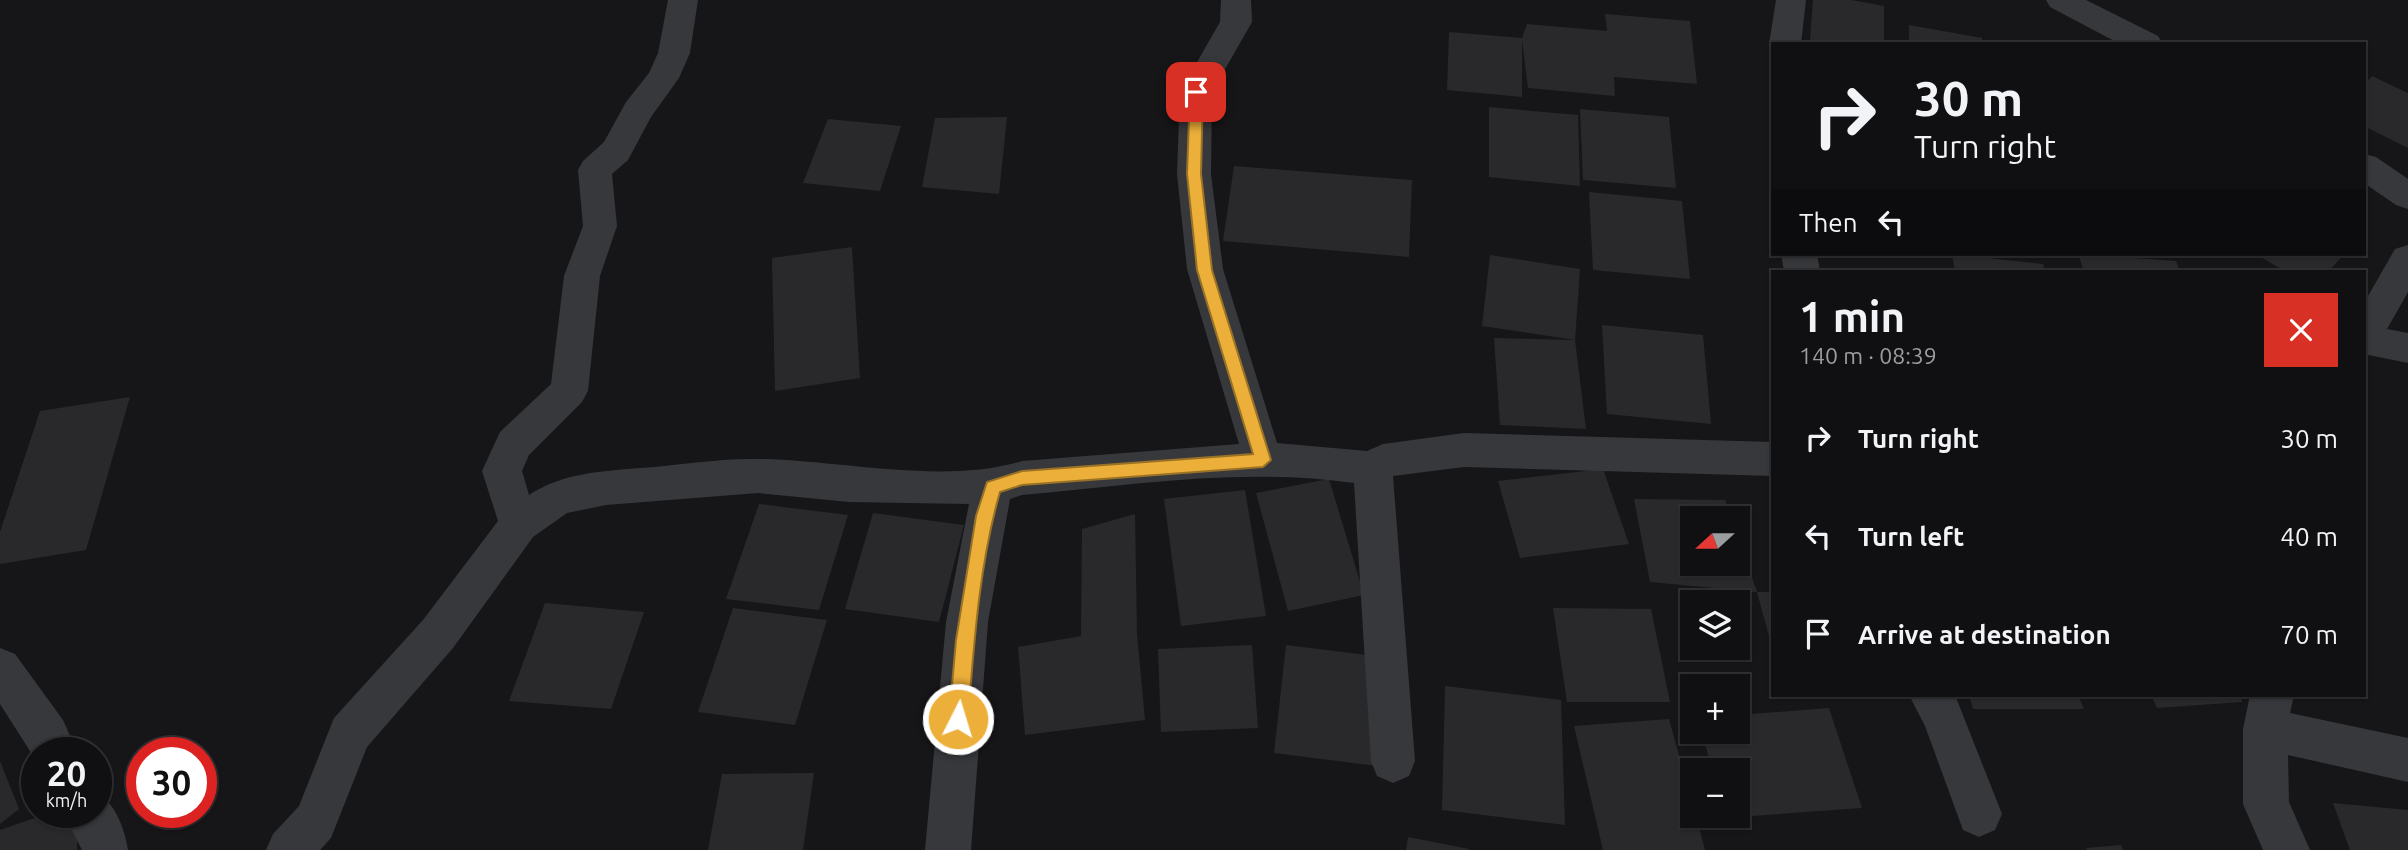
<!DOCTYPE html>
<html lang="en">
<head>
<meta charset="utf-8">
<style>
  body { margin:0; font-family:Ubuntu,sans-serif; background:#19191b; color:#f1f3f6; height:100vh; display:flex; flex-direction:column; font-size:26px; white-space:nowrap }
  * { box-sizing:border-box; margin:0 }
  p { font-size:23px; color:#9c9d9f }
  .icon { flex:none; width:38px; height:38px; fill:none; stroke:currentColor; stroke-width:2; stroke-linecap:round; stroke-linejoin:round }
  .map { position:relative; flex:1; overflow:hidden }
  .side { position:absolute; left:1771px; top:270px; width:595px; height:427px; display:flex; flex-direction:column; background:#101012; border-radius:0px; box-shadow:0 2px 5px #0004,0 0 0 2px #303032 }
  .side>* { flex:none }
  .guide { position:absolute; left:1771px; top:42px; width:595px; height:214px; border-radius:0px; box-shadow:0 2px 5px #0004,0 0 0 2px #303032; background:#101012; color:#f1f3f6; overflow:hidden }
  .needle { width:46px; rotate:249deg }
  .fabs { position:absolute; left:1680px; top:506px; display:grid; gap:14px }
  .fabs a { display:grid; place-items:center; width:70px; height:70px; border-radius:0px; background:#101012; box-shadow:0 2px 5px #0004,0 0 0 2px #303032; font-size:35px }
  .speed { position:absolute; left:21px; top:737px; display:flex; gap:14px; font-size:35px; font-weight:700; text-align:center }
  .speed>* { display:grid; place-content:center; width:91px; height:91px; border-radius:50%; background:#101012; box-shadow:0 2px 5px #0004,0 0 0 2px #303032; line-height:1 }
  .speed small { font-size:18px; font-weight:400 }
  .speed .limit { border:10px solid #d22; background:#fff; color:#111 }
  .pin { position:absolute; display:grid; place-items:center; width:60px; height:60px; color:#fff; margin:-30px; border-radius:14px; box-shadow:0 4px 10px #0006 }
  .me { position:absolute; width:77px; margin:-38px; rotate:5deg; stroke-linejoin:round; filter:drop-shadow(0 0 5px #0008) }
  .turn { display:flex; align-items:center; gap:24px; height:147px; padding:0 28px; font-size:32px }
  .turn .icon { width:91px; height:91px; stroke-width:2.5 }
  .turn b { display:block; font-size:49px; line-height:60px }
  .then { display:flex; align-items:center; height:66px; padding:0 28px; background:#0003; gap:14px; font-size:26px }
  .round { display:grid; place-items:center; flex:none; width:74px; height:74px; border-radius:0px; background:#19191b }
  .headline { display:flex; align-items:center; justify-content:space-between; height:119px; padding:0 28px }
  h1 { font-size:42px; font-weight:700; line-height:52px }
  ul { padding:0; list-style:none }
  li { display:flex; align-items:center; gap:21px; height:98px; padding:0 28px }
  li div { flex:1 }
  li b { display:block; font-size:26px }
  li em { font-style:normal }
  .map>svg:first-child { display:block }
  .building { fill:#29292b }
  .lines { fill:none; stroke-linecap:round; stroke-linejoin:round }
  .street { fill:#37383c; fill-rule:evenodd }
  .route { fill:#ecaf3a; stroke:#997226; stroke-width:2 }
</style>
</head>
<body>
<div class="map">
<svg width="2408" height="850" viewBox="0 0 2408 850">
  <rect width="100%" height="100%" fill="#161618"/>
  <g class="building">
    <polygon points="1813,0 1851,0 1884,6 1884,44 1830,44 1810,40"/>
    <polygon points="1605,14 1690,21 1697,84 1614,77 1615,96 1528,88 1522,40 1522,97 1447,90 1449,32 1522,38 1527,24 1607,31"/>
    <polygon points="1909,25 1982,38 1982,44 1909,44"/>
    <polygon points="2372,76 2408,93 2408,148 2364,126 2364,85"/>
    <polygon points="1489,107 1578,115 1580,186 1489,177"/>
    <polygon points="1580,109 1669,117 1676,188 1583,180"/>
    <polygon points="1007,117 999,194 922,187 935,118"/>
    <polygon points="828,119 901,126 880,191 803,183"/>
    <polygon points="1234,166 1412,180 1409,257 1223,241"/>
    <polygon points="1589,192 1682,201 1690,279 1593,270"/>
    <polygon points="852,247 860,378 775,391 772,258"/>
    <polygon points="1952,254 2043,264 2045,271 1955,271"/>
    <polygon points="2078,254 2176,261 2180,271 2084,271"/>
    <polygon points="2255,254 2344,254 2329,271 2285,271"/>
    <polygon points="1490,255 1580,269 1575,340 1482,326"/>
    <polygon points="1602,325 1703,335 1711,424 1607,414"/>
    <polygon points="1494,338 1575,340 1586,429 1500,425"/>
    <polygon points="130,397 86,550 0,564 0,532 40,411"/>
    <polygon points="1603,469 1629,544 1520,558 1498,481"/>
    <polygon points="1329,479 1364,595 1288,611 1256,493"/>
    <polygon points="1245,490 1266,616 1181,626 1164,499"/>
    <polygon points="1634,499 1725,500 1732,518 1692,518 1692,564 1738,564 1738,536 1757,592 1773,592 1773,651 1757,592 1650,582"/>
    <polygon points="759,504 848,515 819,610 726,599"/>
    <polygon points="873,513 964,525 939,622 845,609"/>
    <polygon points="1135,514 1137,634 1145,720 1025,735 1018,647 1081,636 1082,529"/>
    <polygon points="545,603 644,612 611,709 509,701"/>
    <polygon points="733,608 827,620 795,725 698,712"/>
    <polygon points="1553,608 1651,609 1670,702 1567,702"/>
    <polygon points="1252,645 1258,728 1161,732 1158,649"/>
    <polygon points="1286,645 1383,657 1377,766 1274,753"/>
    <polygon points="1445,686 1561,700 1565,825 1442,810"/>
    <polygon points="1969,695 2078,695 2084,709 1973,709"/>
    <polygon points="2151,695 2242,695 2242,702 2157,708"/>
    <polygon points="1829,708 1862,808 1738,817 1738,770 1712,770 1702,732 1738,732 1738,715"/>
    <polygon points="1669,719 1692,802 1692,816 1696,816 1705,850 1603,850 1574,726"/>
    <polygon points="0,761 19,809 0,824"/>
    <polygon points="814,773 803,850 708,850 722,774"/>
    <polygon points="2333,803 2408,810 2408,850 2350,850"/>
    <polygon points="52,812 78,812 77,850 0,850 0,830"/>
    <polygon points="1408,837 1469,849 1468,850 1406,850"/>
    <polygon points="2121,845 2123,850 2087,850 2086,848"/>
  </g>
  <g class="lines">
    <g class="street">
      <path d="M668,0H698L690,53L679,78L651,117L628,160L612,174L617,226L600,276L588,391L582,402L529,455L522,471L529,495C562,473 603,471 641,468C680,465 720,458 758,459C840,460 943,485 1022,461L1239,444L1187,269L1177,174L1180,92L1220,22L1221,0H1251L1252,22L1212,92L1211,174L1223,269L1277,443L1367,451L1383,444L1464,433L1773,442V476L1464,467L1393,476L1415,761L1409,776L1393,783L1377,776L1371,761L1354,483C1244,467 1131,485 1022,495L1010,499L988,622L971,850H925L946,622L969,504L849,502L758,493L606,505L567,513L533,537L453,648L367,747L331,838L320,850H266L273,834L299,806L334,718L423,620L498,521L482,471L500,432L551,384L564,276L583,226L578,170L583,161L604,142L626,102L649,73L658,53Z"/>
      <polygon points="1776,0 1806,0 1801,44 1773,44 1773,50 1769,44"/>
      <polygon points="2046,0 2086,0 2158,36 2163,44 2120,44 2050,7"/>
      <polygon points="2364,154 2376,157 2408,179 2408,209 2396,205 2364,183"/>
      <polygon points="2408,245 2408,292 2387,329 2408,333 2408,363 2364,354 2364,303 2395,249"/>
      <polygon points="1781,254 1817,254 1820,271 1784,271"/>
      <polygon points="0,648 15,654 63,720 77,752 37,752 37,762 0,704"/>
      <polygon points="1909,695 1955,695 2002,814 1995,830 1979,837 1963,830 1925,726"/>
      <polygon points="2250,695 2294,695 2290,713 2408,738 2408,782 2288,755 2289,802 2310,850 2263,850 2243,804 2243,729"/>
      <path d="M96,793C116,802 125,831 128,850H82L63,812H96Z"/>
    </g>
  </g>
  <path class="route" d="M1196,87L1203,92L1201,174L1212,270L1271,460L1263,467L1022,485L1000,492C979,565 974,644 968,719L965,725L958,728L952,725L949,719L956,640L976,516L987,482L1022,471L1253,454L1197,270L1187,174L1190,92Z"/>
</svg>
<div class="fabs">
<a><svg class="needle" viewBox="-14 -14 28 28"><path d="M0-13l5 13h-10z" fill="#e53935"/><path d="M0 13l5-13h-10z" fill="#9c9d9f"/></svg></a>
<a><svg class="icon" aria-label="layers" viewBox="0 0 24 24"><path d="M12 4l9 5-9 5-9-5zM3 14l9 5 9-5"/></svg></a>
<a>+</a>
<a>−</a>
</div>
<div class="speed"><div>20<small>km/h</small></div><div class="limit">30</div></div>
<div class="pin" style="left:1196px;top:92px;background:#d93025"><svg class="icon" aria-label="arrive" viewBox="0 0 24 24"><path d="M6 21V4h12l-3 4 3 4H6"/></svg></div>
<svg class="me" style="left:958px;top:719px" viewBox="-20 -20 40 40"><circle r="17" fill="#ecaf3a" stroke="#fff" stroke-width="3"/><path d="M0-11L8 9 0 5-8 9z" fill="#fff"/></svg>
<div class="guide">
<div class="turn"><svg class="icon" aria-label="right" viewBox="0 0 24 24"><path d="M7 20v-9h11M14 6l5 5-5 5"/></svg><div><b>30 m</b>Turn right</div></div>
<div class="then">Then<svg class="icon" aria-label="left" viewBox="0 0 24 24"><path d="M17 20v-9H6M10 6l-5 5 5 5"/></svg></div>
</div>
<section class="side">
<div class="headline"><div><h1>1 min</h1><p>140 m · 08:39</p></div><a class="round" style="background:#d93025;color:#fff"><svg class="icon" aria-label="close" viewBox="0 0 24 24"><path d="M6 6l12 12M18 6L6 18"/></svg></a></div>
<ul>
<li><svg class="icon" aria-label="right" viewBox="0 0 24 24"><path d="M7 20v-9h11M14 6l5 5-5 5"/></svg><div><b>Turn right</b></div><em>30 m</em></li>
<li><svg class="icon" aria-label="left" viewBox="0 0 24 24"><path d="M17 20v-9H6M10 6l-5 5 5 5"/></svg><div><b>Turn left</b></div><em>40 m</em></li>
<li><svg class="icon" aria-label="arrive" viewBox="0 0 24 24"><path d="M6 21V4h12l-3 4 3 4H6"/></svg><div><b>Arrive at destination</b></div><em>70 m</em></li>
</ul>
</section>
</div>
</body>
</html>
